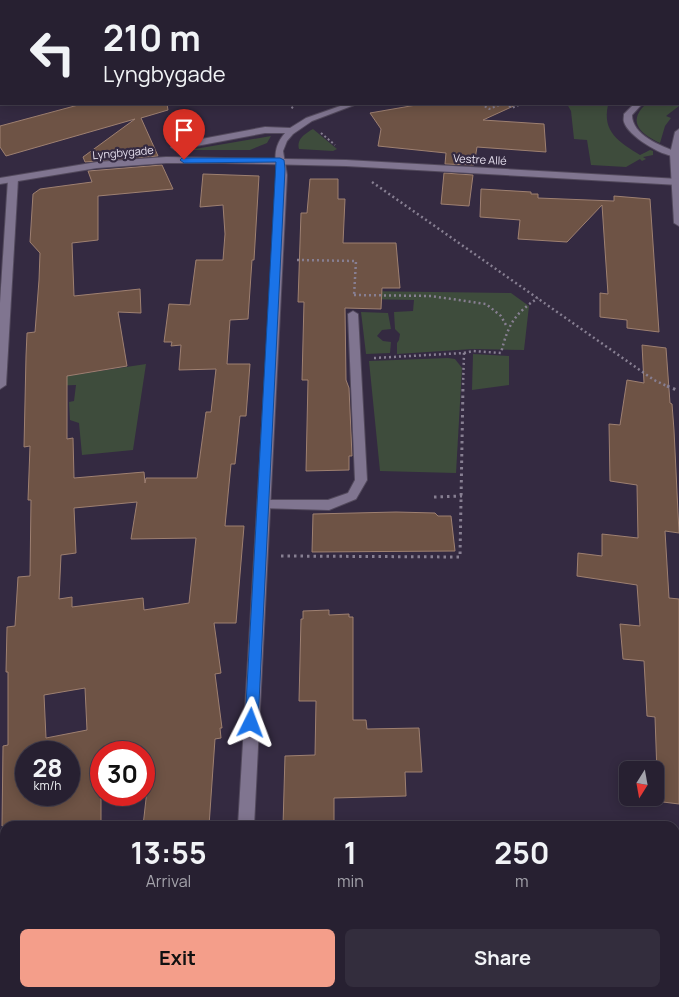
<!DOCTYPE html>
<html lang="en">
<head>
<meta charset="utf-8">
<style>
  body { margin:0; font-family:Manrope,sans-serif; background:#332d3d; color:#f1f3f6; height:100vh; display:flex; flex-direction:column; font-size:19px; white-space:nowrap }
  * { box-sizing:border-box; margin:0 }
  p { font-size:16px; color:#a4a3ab }
  .icon { flex:none; width:28px; height:28px; fill:none; stroke:currentColor; stroke-width:2; stroke-linecap:round; stroke-linejoin:round }
  .map { position:relative; flex:1; overflow:hidden }
  .sheet { position:absolute; left:0px; top:821px; width:680px; height:176px; display:flex; flex-direction:column; background:#272031; border-radius:15px 15px 0 0; box-shadow:0 2px 12px #0003,0 0 0 1px #433e4d }
  .sheet>* { flex:none }
  .hud { position:absolute; left:0px; top:0px; width:680px; height:105px; box-shadow:0 2px 12px #0003,0 0 0 1px #433e4d; background:#272031; color:#f1f3f6; overflow:hidden }
  .needle { width:32px; rotate:191deg }
  .fabs { position:absolute; left:619px; top:761px; display:grid; gap:10px }
  .fabs a { display:grid; place-items:center; width:45px; height:45px; border-radius:8px; background:#272031; box-shadow:0 2px 12px #0003,0 0 0 1px #433e4d; font-size:25px }
  .speed { position:absolute; left:15px; top:741px; display:flex; gap:10px; font-size:25px; font-weight:700; text-align:center }
  .speed>* { display:grid; place-content:center; width:65px; height:65px; border-radius:50%; background:#272031; box-shadow:0 2px 12px #0003,0 0 0 1px #433e4d; line-height:1 }
  .speed small { font-size:12px; font-weight:400 }
  .speed .limit { border:8px solid #d22; background:#fff; color:#111 }
  .pin { position:absolute; display:grid; place-items:center; width:42px; height:42px; color:#fff; margin:-51px -21px; border-radius:50% 50% 50% 0; rotate:-45deg; box-shadow:0 0 5px #0007 }
  .pin .icon { rotate:45deg }
  .me { position:absolute; width:55px; margin:-28px; rotate:3deg; stroke-linejoin:round; filter:drop-shadow(0 0 4px #0008) }
  .turn { display:flex; align-items:center; gap:18px; height:105px; padding:0 20px; font-size:22px }
  .turn .icon { width:65px; height:65px; stroke-width:2.5 }
  .turn b { display:block; font-size:35px; line-height:42px }
  .eta { display:flex; justify-content:space-evenly; align-items:center; height:85px; text-align:center }
  .eta b { font-size:30px; font-weight:700; line-height:35px }
  .button { display:flex; gap:10px; margin-top:auto; padding:10px 20px }
  .button a { flex:1; height:58px; border-radius:8px; background:#f49e8a; color:#111; font-size:20px; font-weight:700; line-height:58px; text-align:center }
  .button a+a { background:#332d3d; color:#f1f3f6 }
  .map>svg:first-child { display:block }
  .green { fill:#3e4c3c }
  .forest { fill:#4f624b }
  .lines { fill:none; stroke-linecap:round; stroke-linejoin:round }
  .stream { fill:#8198a2; fill-rule:evenodd }
  .building { fill:#6e5345; stroke:#9e8071; fill-rule:evenodd }
  .lane-casing { stroke:#52495c; stroke-width:2 }
  .street-casing { stroke:#52495c; stroke-width:2 }
  .secondary-casing { stroke:#52495c; stroke-width:2 }
  .path-far3 { stroke:#877f92; stroke-width:2; stroke-dasharray:2 2.5; stroke-linecap:butt }
  .path-far2 { stroke:#877f92; stroke-width:2.5; stroke-dasharray:2 3; stroke-linecap:butt }
  .path-far1 { stroke:#877f92; stroke-width:3; stroke-dasharray:2.5 4; stroke-linecap:butt }
  .path { stroke:#877f92; stroke-width:4; stroke-dasharray:3 5; stroke-linecap:butt }
  .lane { fill:#807590; fill-rule:evenodd }
  .street { fill:#807590; fill-rule:evenodd }
  .secondary { fill:#807590; fill-rule:evenodd }
  .route { fill:#1a73e8; stroke:#114b97 }
  .labels { text-anchor:middle; dominant-baseline:central; stroke-width:4.5; stroke-linejoin:round; paint-order:stroke }
  .far-street-label { font-size:11px; fill:#eae4f3; stroke:#342a41 }
</style>
</head>
<body>
<div class="map">
<svg width="679" height="997" viewBox="0 0 679 997">
  <rect width="100%" height="100%" fill="#342a41"/>
  <g class="green">
    <path d="M679,94V106L666,116L671,118L665,126L660,143C643,135 626,123 645,105L679,104Z"/>
    <path d="M567,104L608,105C602,132 619,142 640,155L650,150L653,151V155L643,157L646,159L642,161L640,159L626,167L591,165L587,140L574,139L571,111Z"/>
    <path d="M313,129L337,149L333,151L299,149C296,139 306,133 313,129Z"/>
    <polygon points="271,136 267,143 250,150 189,150"/>
    <polygon points="359,291 511,293 529,306 524,350 473,349 397,354 397,343 399,340 400,334 395,329 394,312 413,311 414,300 360,299"/>
    <polygon points="361,312 388,313 391,329 382,330 377,336 383,341 391,342 390,353 366,354"/>
    <polygon points="473,354 509,356 509,385 472,390"/>
    <polygon points="448,358 455,359 462,368 456,473 380,471 369,361"/>
    <polygon points="146,364 133,450 82,455 79,423 70,420 69,402 74,401 76,385 48,386 47,379"/>
  </g>
  <polygon class="forest" points="71,0 382,0 80,1"/>
  <g class="lines">
    <polygon class="stream" points="100,0 116,0 117,1 101,1"/>
  </g>
  <g class="building">
    <polygon points="82,104 167,104 168,110 141,118 158,156 85,162 83,157 135,119 6,156 0,147 0,126"/>
    <polygon points="422,104 518,104 483,120 544,124 546,152 477,147 474,165 445,164 446,153 378,146 381,129 370,113"/>
    <path d="M162,165L173,189L98,196V240L72,243L74,296L140,289L141,313L118,312L127,366L67,376V439L73,438L74,478L144,472L145,483L146,478H197L206,412H211L216,369L179,370L181,345L171,346L172,342H164L169,304L190,305L196,260H223L225,234L223,205L200,207L203,174L259,176L254,260H252L248,319L230,320L227,364H250L246,416H240L235,464H231L225,526H244L236,623H214L221,673L215,674L222,728H220L221,738L215,739L209,826H143L148,781L144,782V752H101V826H2L3,746L8,745V672H6L7,627L15,626L18,577L30,576L31,500H28L30,446L24,447L26,356L27,333L35,332L39,280L40,253L30,242L33,194L40,189L92,182L88,171ZM137,502L131,539L196,538L189,603L144,610L143,598L72,607V597L59,599L61,555L76,553L74,508ZM85,688L87,730L46,738L44,695ZM26,752H69V795H26Z"/>
    <polygon points="444,173 473,175 469,206 441,204"/>
    <polygon points="310,179 338,179 338,199 345,199 343,243 396,243 400,288 382,288 381,309 345,308 346,380 349,388 352,456 349,456 349,470 306,471 308,380 302,380 304,302 298,302 301,213 307,213"/>
    <polygon points="481,189 531,192 531,194 538,194 538,198 614,201 614,196 650,199 659,332 627,328 627,320 600,317 600,293 608,294 602,205 567,242 518,239 520,220 480,217"/>
    <polygon points="642,345 666,348 670,403 672,404 674,430 679,533 665,531 669,598 679,599 679,804 655,801 655,773 657,773 655,717 647,716 644,661 623,659 620,624 640,626 637,585 577,576 578,553 602,556 602,534 638,538 637,485 610,481 609,424 620,425 627,380 644,383"/>
    <polygon points="396,512 435,513 438,516 451,516 455,551 312,552 313,514"/>
    <polygon points="329,610 329,615 349,614 349,617 353,617 353,720 366,720 367,729 419,728 422,772 405,772 406,796 334,798 334,826 283,826 285,756 315,755 316,701 299,701 301,619 303,619 303,611"/>
  </g>
  <g class="lines">
    <defs>
      <g id="lane">
        <path d="M634,104H642L632,115C632,135 661,146 677,152V156C664,158 628,136 624,122C623,120 624,117 624,114Z"/>
        <polygon points="353,311 358,314 367,480 356,499 329,510 260,508 258,505 260,502 264,500 328,500 348,493 355,480 348,314"/>
      </g>
      <g id="street">
        <path d="M346,104H357L312,121L293,134L287,141L283,151L287,175L254,826H238L277,175C275,158 273,147 285,133H265L175,150L171,147L175,144L265,127L290,128L306,118Z"/>
        <polygon points="679,129 679,226 674,223 670,154 675,132"/>
        <polygon points="13,176 18,179 6,385 0,389 0,303 8,179"/>
        <polygon points="0,927 5,929 5,953 0,951"/>
        <polygon points="32,992 52,992 54,997 34,997"/>
        <rect x="226" y="992" width="18" height="5"/>
      </g>
      <polygon id="secondary" points="166,157 346,160 679,179 679,185 346,166 222,163 166,163 97,168 0,184 0,178 97,162"/>
    </defs>
    <use href="#lane" class="lane-casing"/>
    <use href="#street" class="street-casing"/>
    <use href="#secondary" class="secondary-casing"/>
    <g class="path-far3">
      <polyline points="168,0 170,1"/>
      <polyline points="288,104 294,109"/>
      <polyline points="481,104 489,109 502,104"/>
      <polyline points="505,104 512,108 521,104"/>
      <polyline points="321,133 335,145"/>
    </g>
    <g class="path-far2">
      <polyline points="372,182 654,380 669,387"/>
      <polyline points="297,260 356,261 354,296"/>
      <polyline points="354,295 431,296 486,304 501,316 507,327"/>
      <path d="M464,353L473,351L501,353C508,325 514,314 538,298"/>
      <polyline points="374,358 464,353 463,387"/>
    </g>
    <g class="path-far1">
      <polyline points="667,386 679,391"/>
      <polyline points="434,497 462,496"/>
      <polyline points="281,556 460,557 463,386"/>
    </g>
    <g class="path">
      <polyline points="0,875 5,874"/>
      <polyline points="104,997 105,992"/>
    </g>
    <use href="#lane" class="lane"/>
    <use href="#street" class="street"/>
    <use href="#secondary" class="secondary"/>
  </g>
  <polygon class="route" points="182,158 280,158 284,160 285,169 258,723 256,727 251,729 247,727 245,723 276,162 184,163 180,160"/>
  <g class="labels">
    <g class="far-street-label">
      <text transform="translate(123 152) rotate(-5)">Lyngbygade</text>
      <text transform="translate(480 159) rotate(3)">Vestre Allé</text>
    </g>
  </g>
</svg>
<div class="fabs">
<a><svg class="needle" viewBox="-14 -14 28 28"><path d="M0-13l5 13h-10z" fill="#e53935"/><path d="M0 13l5-13h-10z" fill="#a4a3ab"/></svg></a>
</div>
<div class="speed"><div>28<small>km/h</small></div><div class="limit">30</div></div>
<div class="pin" style="left:184px;top:160px;background:#d93025"><svg class="icon" aria-label="arrive" viewBox="0 0 24 24"><path d="M6 21V4h12l-3 4 3 4H6"/></svg></div>
<svg class="me" style="left:251px;top:723px" viewBox="-20 -20 40 40"><path d="M0-17L14 15 0 8-14 15z" fill="#1a73e8" stroke="#fff" stroke-width="4"/></svg>
<div class="hud">
<div class="turn"><svg class="icon" aria-label="left" viewBox="0 0 24 24"><path d="M17 20v-9H6M10 6l-5 5 5 5"/></svg><div><b>210 m</b>Lyngbygade</div></div>
</div>
<section class="sheet">
<div class="eta">
<div><b>13:55</b><p>Arrival</p></div>
<div><b>1</b><p>min</p></div>
<div><b>250</b><p>m</p></div>
</div>
<div class="button"><a>Exit</a><a>Share</a></div>
</section>
</div>
</body>
</html>
